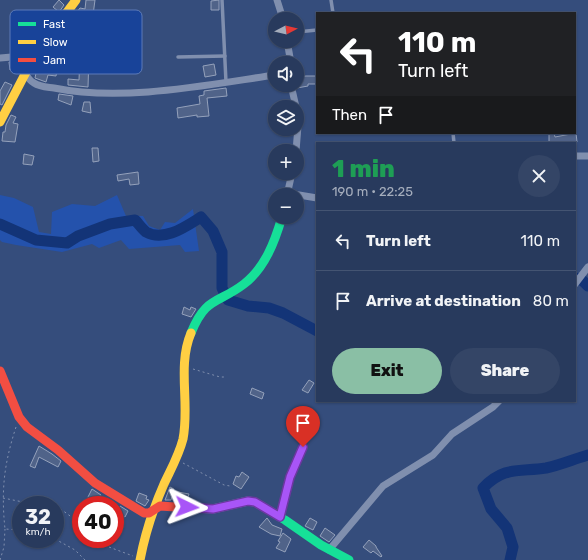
<!DOCTYPE html>
<html lang="en">
<head>
<meta charset="utf-8">
<style>
  body { margin:0; font-family:Rubik,sans-serif; background:#344566; color:#f1f3f6; height:100vh; display:flex; flex-direction:column; font-size:15px; white-space:nowrap }
  * { box-sizing:border-box; margin:0 }
  p { font-size:13px; color:#a5adbc }
  .icon { flex:none; width:22px; height:22px; fill:none; stroke:currentColor; stroke-width:2; stroke-linecap:round; stroke-linejoin:round }
  .map { position:relative; flex:1; overflow:hidden }
  .sheet { position:absolute; left:316px; top:142px; width:260px; height:260px; display:flex; flex-direction:column; background:#283a5d; border-radius:0px; box-shadow:0 1px 3px #0004,0 0 0 1px #445472 }
  .sheet>* { flex:none }
  .hud { position:absolute; left:316px; top:12px; width:260px; height:122px; border-radius:0px; box-shadow:0 1px 3px #0004,0 0 0 1px #445472; background:#202124; color:#fff; overflow:hidden }
  .needle { width:26px; rotate:83deg }
  .controls { position:absolute; left:268px; top:12px; display:grid; gap:8px }
  .controls a { display:grid; place-items:center; width:36px; height:36px; border-radius:50%; background:#283a5d; box-shadow:0 1px 3px #0004,0 0 0 1px #445472; font-size:20px }
  .speed { position:absolute; left:12px; top:496px; display:flex; gap:8px; font-size:20px; font-weight:700; text-align:center }
  .speed>* { display:grid; place-content:center; width:52px; height:52px; border-radius:50%; background:#283a5d; box-shadow:0 1px 3px #0004,0 0 0 1px #445472; line-height:1 }
  .speed small { font-size:10px; font-weight:400 }
  .speed .limit { border:6px solid #d22; background:#fff; color:#111 }
  .pin { position:absolute; display:grid; place-items:center; width:34px; height:34px; color:#fff; margin:-41px -17px; border-radius:50% 50% 50% 0; rotate:-45deg; box-shadow:0 0 4px #0007 }
  .pin .icon { rotate:45deg }
  .me { position:absolute; width:44px; margin:-22px; rotate:93deg; stroke-linejoin:round; filter:drop-shadow(0 0 3px #0008) }
  .turn { display:flex; align-items:center; gap:14px; height:84px; padding:0 16px; font-size:18px }
  .turn .icon { width:52px; height:52px; stroke-width:2.5 }
  .turn b { display:block; font-size:28px; line-height:34px }
  .then { display:flex; align-items:center; height:38px; padding:0 16px; background:#0003; gap:8px; font-size:15px }
  .round { display:grid; place-items:center; flex:none; width:42px; height:42px; border-radius:21px; background:#344566 }
  .overview { display:flex; align-items:center; justify-content:space-between; height:68px; padding:0 16px }
  h1 { font-size:24px; font-weight:800; line-height:30px; color:#1e9e55 }
  .action { display:flex; gap:8px; margin-top:auto; padding:8px 16px }
  .action a { flex:1; height:46px; border-radius:24px; background:#8abfa5; color:#111; font-size:16px; font-weight:800; line-height:46px; text-align:center }
  .action a+a { background:#344566; color:#f1f3f6 }
  ul { padding:0; list-style:none }
  li { display:flex; align-items:center; gap:12px; height:60px; padding:0 16px; border-top:1px solid #445472 }
  li div { flex:1 }
  li b { display:block; font-size:15px }
  li em { font-style:normal }
  .map>svg:first-child { display:block }
  .green { fill:#2452ac }
  .lines { fill:none; stroke-linecap:round; stroke-linejoin:round }
  .river { stroke:#133477; stroke-width:11 }
  .building { fill:#506389; stroke:#94a1bb }
  .path { stroke:#808fae; stroke-width:1; stroke-dasharray:2 3; stroke-linecap:butt }
  .lane { stroke:#808fae; stroke-width:3.5 }
  .street { stroke:#808fae; stroke-width:7 }
  .fast { stroke:#16e098; stroke-width:9 }
  .slow { stroke:#ffcf43; stroke-width:9 }
  .jam { stroke:#f24e42; stroke-width:9 }
  .route-casing { stroke:#6d37a1; stroke-width:10 }
  .route { stroke:#a855f7; stroke-width:7 }
  .key { fill:#184399; stroke:#5d7bb8; stroke-width:1 }
  .key-label { font-size:11px; fill:#fff }
</style>
</head>
<body>
<div class="map">
<svg width="588" height="560" viewBox="0 0 588 560">
  <rect width="100%" height="100%" fill="#354d7c"/>
  <polygon class="green" points="0,195 14,198 33,207 39,232 51,234 52,212 72,204 95,206 117,195 126,216 143,216 149,226 160,230 165,222 175,223 193,209 199,251 185,252 180,245 129,249 121,240 99,248 92,244 62,252 16,245 2,242 0,240"/>
  <g class="lines">
    <g class="river">
      <path d="M0,224L36,240L67,243L78,236L110,224L135,220C138,223 142,229 146,232C164,242 185,227 201,217L213,231L222,252V288L228,300L248,306L269,308L283,313L317,331"/>
      <polyline points="575,278 583,281 588,286"/>
      <path d="M510,560L513,547L507,528L491,509L483,488C504,466 519,472 546,468C560,465 574,459 588,455"/>
    </g>
  </g>
  <g class="building">
    <polygon points="59,0 64,5 59,12 53,7"/>
    <polygon points="86,0 95,0 93,15 90,15 79,29 77,27 63,47 55,41 80,8 85,9"/>
    <polygon points="219,0 219,10 211,10 211,1"/>
    <polygon points="90,48 106,50 105,58 89,56 88,87 68,85 68,79 79,80 80,55 89,55"/>
    <polygon points="40,60 55,62 54,69 57,70 56,76 48,75 46,82 35,78 37,68 39,69"/>
    <polygon points="23,61 20,69 10,70 9,62"/>
    <polygon points="214,64 216,75 205,77 203,66"/>
    <polygon points="306,76 317,76 317,84 308,84 308,86 297,88 297,77"/>
    <polygon points="5,82 12,85 2,105 0,104 0,91"/>
    <polygon points="226,88 227,96 207,98 209,116 197,117 197,115 178,118 177,108 200,104 199,96 204,95 204,91"/>
    <polygon points="59,94 73,96 71,105 58,100"/>
    <polygon points="84,102 90,102 91,113 82,111"/>
    <polygon points="11,115 16,117 13,123 18,124 15,142 2,141 3,132 5,132 6,125"/>
    <polygon points="549,133 554,133 555,137 576,133 577,142 549,143"/>
    <polygon points="92,148 98,148 99,161 93,162"/>
    <polygon points="24,154 34,156 32,165 23,164"/>
    <polygon points="138,172 139,184 130,185 129,179 118,181 117,175"/>
    <polygon points="184,307 190,310 191,307 196,309 191,317 182,314"/>
    <polygon points="309,380 314,383 308,393 302,390"/>
    <polygon points="252,388 264,393 262,399 250,394"/>
    <polygon points="39,446 52,454 61,461 58,467 39,457 35,468 30,466"/>
    <polygon points="242,472 249,477 241,489 233,484 236,476 239,477"/>
    <polygon points="170,487 174,489 173,491 189,494 187,500 172,497 171,500 165,500"/>
    <polygon points="92,489 101,495 96,504 87,499"/>
    <polygon points="139,493 147,496 146,499 149,500 145,506 136,501"/>
    <polygon points="120,506 128,511 125,517 116,513"/>
    <polygon points="267,518 272,525 282,529 280,536 271,534 259,527"/>
    <polygon points="310,518 317,522 313,530 305,526"/>
    <polygon points="325,528 335,535 329,542 320,536"/>
    <polygon points="283,533 291,539 285,552 276,548 280,542 278,541"/>
    <polygon points="369,540 376,546 376,547 382,556 381,557 373,551 371,553 363,547"/>
  </g>
  <g class="lines">
    <g class="path">
      <polyline points="193,369 220,377 224,377"/>
      <path d="M16,427C4,464 1,490 5,529L21,530"/>
      <polyline points="183,463 224,485 230,486"/>
      <polyline points="3,498 38,505"/>
      <polyline points="55,510 62,510 81,524"/>
      <polyline points="55,539 75,550 85,560"/>
      <polyline points="97,539 101,544 133,556"/>
      <polyline points="0,560 4,547 5,529"/>
    </g>
    <g class="lane">
      <polyline points="222,0 226,82"/>
      <polyline points="331,0 333,13"/>
      <polyline points="297,32 317,30"/>
      <polyline points="178,57 225,56"/>
      <polyline points="453,133 454,143"/>
      <polyline points="281,516 291,477 303,447"/>
    </g>
    <g class="street">
      <polyline points="277,0 283,19"/>
      <polyline points="287,41 291,63"/>
      <polyline points="0,58 35,55"/>
      <path d="M26,74C28,78 30,81 34,83C40,87 48,87 54,88C123,102 206,85 275,75"/>
      <polyline points="291,85 296,107"/>
      <polyline points="296,151 299,114 297,109"/>
      <polyline points="575,156 588,156"/>
      <polyline points="287,193 317,198"/>
      <polyline points="287,195 292,173"/>
      <polyline points="575,284 588,267"/>
      <polyline points="329,550 383,486 433,455 452,434 493,407 499,401"/>
    </g>
    <g class="fast">
      <path d="M191,333C206,296 218,304 244,284C265,268 275,241 282,217"/>
      <polyline points="175,507 213,509 248,501 255,502 285,520 321,545 349,560"/>
    </g>
    <g class="slow">
      <polyline points="0,122 35,55 76,0"/>
      <path d="M140,560C145,534 153,509 164,484C171,469 179,455 183,439C190,404 177,366 191,333"/>
    </g>
    <polyline class="jam" points="0,371 19,417 27,427 58,450 95,483 144,513 149,513 160,506 175,507"/>
  </g>
  <g class="lines">
    <defs>
      <polyline id="route" points="187,507 213,509 248,501 255,502 280,517 290,477 303,447"/>
    </defs>
    <use href="#route" class="route-casing"/>
    <use href="#route" class="route"/>
  </g>
  <rect x="10" y="10" width="132" height="64" rx="6" class="key"/>
  <rect x="18" y="22" width="18" height="4" fill="#16e098"/>
  <rect x="18" y="40" width="18" height="4" fill="#ffcf43"/>
  <rect x="18" y="58" width="18" height="4" fill="#f24e42"/>
  <g class="key-label">
    <text x="43" y="28">Fast</text>
    <text x="43" y="46">Slow</text>
    <text x="43" y="64">Jam</text>
  </g>
</svg>
<div class="controls">
<a><svg class="needle" viewBox="-14 -14 28 28"><path d="M0-13l5 13h-10z" fill="#e53935"/><path d="M0 13l5-13h-10z" fill="#a5adbc"/></svg></a>
<a><svg class="icon" aria-label="sound" viewBox="0 0 24 24"><path d="M4 9h4l5-4v14l-5-4H4zM17 9q2 3 0 6"/></svg></a>
<a><svg class="icon" aria-label="layers" viewBox="0 0 24 24"><path d="M12 4l9 5-9 5-9-5zM3 14l9 5 9-5"/></svg></a>
<a>+</a>
<a>−</a>
</div>
<div class="speed"><div>32<small>km/h</small></div><div class="limit">40</div></div>
<div class="pin" style="left:303px;top:447px;background:#d93025"><svg class="icon" aria-label="arrive" viewBox="0 0 24 24"><path d="M6 21V4h12l-3 4 3 4H6"/></svg></div>
<svg class="me" style="left:187px;top:507px" viewBox="-20 -20 40 40"><path d="M0-17L14 15 0 8-14 15z" fill="#a855f7" stroke="#fff" stroke-width="4"/></svg>
<div class="hud">
<div class="turn"><svg class="icon" aria-label="left" viewBox="0 0 24 24"><path d="M17 20v-9H6M10 6l-5 5 5 5"/></svg><div><b>110 m</b>Turn left</div></div>
<div class="then">Then<svg class="icon" aria-label="arrive" viewBox="0 0 24 24"><path d="M6 21V4h12l-3 4 3 4H6"/></svg></div>
</div>
<section class="sheet">
<div class="overview"><div><h1>1 min</h1><p>190 m · 22:25</p></div><a class="round"><svg class="icon" aria-label="close" viewBox="0 0 24 24"><path d="M6 6l12 12M18 6L6 18"/></svg></a></div>
<ul>
<li><svg class="icon" aria-label="left" viewBox="0 0 24 24"><path d="M17 20v-9H6M10 6l-5 5 5 5"/></svg><div><b>Turn left</b></div><em>110 m</em></li>
<li><svg class="icon" aria-label="arrive" viewBox="0 0 24 24"><path d="M6 21V4h12l-3 4 3 4H6"/></svg><div><b>Arrive at destination</b></div><em>80 m</em></li>
</ul>
<div class="action"><a>Exit</a><a>Share</a></div>
</section>
</div>
</body>
</html>
